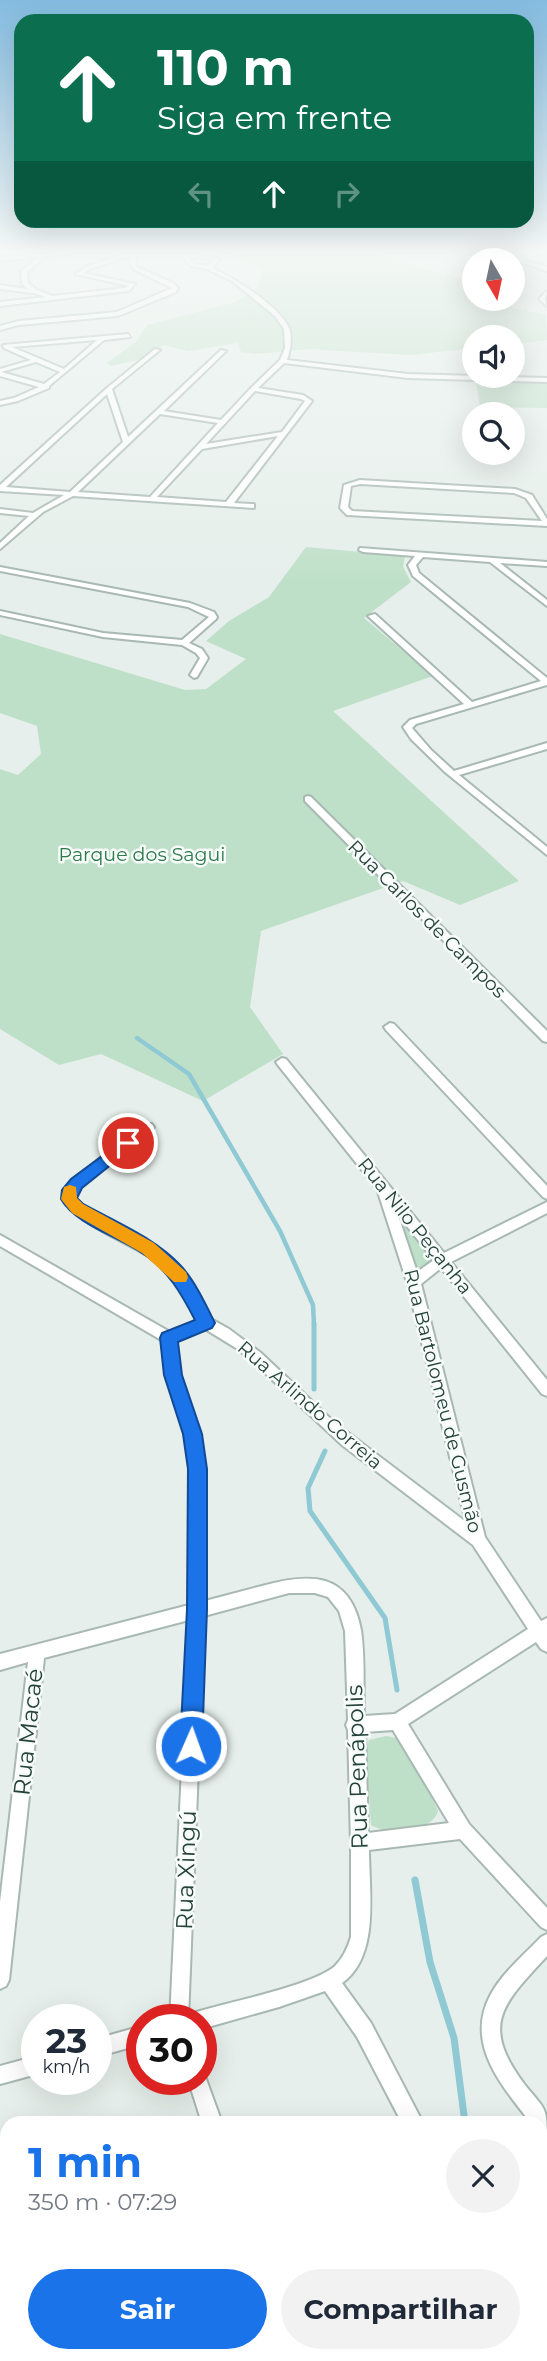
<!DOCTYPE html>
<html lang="pt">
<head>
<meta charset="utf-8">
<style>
  body { margin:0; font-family:Montserrat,sans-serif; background:#f2f2f3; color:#1f2937; height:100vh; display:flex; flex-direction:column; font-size:26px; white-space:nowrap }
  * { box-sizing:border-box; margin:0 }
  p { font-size:23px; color:#747a83 }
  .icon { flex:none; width:38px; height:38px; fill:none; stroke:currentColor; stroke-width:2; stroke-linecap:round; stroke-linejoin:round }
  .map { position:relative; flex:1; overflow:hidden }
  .side { position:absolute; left:0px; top:2116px; width:548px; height:247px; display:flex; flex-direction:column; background:#fff; border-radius:21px 21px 0 0; box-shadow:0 7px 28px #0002 }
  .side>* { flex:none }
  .guide { position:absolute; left:14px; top:14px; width:520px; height:214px; border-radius:21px; box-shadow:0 7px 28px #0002; background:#0b6e4f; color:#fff; overflow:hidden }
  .needle { width:46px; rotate:171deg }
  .buttons { position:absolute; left:462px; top:248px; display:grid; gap:14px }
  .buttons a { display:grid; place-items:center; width:63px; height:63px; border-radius:50%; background:#fff; box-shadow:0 7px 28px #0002; font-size:35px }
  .speed { position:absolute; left:21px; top:2004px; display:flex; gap:14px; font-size:35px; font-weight:700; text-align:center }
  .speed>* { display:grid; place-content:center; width:91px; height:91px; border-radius:50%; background:#fff; box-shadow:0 7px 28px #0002; line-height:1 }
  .speed small { font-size:18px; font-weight:400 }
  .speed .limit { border:10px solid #d22; background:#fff; color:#111 }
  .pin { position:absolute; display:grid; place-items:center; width:60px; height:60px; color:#fff; margin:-30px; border:4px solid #fff; border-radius:50%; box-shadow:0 2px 7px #0007 }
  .me { position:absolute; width:77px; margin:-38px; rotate:2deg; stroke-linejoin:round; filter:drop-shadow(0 0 5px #0008) }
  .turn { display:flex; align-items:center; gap:24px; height:147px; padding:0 28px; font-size:32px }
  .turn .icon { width:91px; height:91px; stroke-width:2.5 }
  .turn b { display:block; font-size:49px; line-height:60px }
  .lanes { display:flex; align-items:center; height:66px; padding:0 28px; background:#0003; justify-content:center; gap:35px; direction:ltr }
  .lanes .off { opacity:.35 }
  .round { display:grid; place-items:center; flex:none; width:74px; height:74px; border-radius:37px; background:#f2f2f3 }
  .headline { display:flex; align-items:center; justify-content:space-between; height:119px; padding:0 28px }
  h1 { font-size:42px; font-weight:700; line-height:52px; color:#1a73e8 }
  .primary-button { display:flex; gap:14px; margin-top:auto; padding:14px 28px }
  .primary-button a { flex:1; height:80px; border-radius:42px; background:#1a73e8; color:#fff; font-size:28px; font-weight:700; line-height:80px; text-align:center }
  .primary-button a+a { background:#f2f2f3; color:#1f2937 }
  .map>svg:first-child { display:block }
  .green { fill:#bfe0c8 }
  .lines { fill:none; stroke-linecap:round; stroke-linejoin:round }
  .stream-far2 { stroke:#8ec9d4; stroke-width:4.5 }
  .stream-far1 { stroke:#8ec9d4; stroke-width:5 }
  .stream { stroke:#8ec9d4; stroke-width:7 }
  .minor-casing { stroke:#a8b8b2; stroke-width:4 }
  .minor { fill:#fff; fill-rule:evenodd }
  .route { fill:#1a73e8; stroke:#114b97; stroke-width:2 }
  .slow { fill:#f59e0b }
  .labels { text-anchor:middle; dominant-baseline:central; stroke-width:5; stroke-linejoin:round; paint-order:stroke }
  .park-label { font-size:19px; fill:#2d7a4b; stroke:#f7fbf9 }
  .street-label { font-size:19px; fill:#24423a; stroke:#f7fbf9 }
  .near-street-label { font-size:23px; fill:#24423a; stroke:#f7fbf9 }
</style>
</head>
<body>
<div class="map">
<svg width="547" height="2361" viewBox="0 0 547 2361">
  <rect width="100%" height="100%" fill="#e6efeb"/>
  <g class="green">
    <polygon points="241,253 380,253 379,255 474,283 474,299 502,299 505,306 546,315 547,340 513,344 513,338 474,338 474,348 410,355 308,349 256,354 241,352 238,343 188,351 164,345 137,360 111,366 107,363 136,342 147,325 236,302 258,288 263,270 237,256"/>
    <polygon points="476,381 547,383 547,408 480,407"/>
    <polygon points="306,547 405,556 403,567 411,582 364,618 433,676 333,711 519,881 460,905 403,881 261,931 250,1007 283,1054 203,1101 101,1054 59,1065 0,1029 0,769 18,775 41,754 37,726 0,713 0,634 185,690 206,689 246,659 206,641 229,621 269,597"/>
    <polygon points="384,1186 440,1257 414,1273"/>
    <path d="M386,1736L396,1738L419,1771L438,1811C432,1833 388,1835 371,1825L366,1750L369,1740Z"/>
  </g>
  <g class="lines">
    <polyline class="stream-far2" points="137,1038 189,1074 280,1231 313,1305 314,1325"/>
    <g class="stream-far1">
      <polyline points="314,1389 314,1324"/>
      <polyline points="325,1451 308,1488 310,1511 385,1618 397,1690"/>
    </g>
    <g class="stream">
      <polyline points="415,1880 430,1962 454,2038 465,2123"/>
      <polyline points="541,2234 547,2240"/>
    </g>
    <defs>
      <g id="minor">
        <polygon points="54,253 71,253 45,257 27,272 28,283 37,290 53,296 125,288 129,286 75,274 88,266 131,253 138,253 135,259 137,267 173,283 178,288 176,292 118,316 19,325 0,330 0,326 19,321 117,312 172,288 133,269 129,259 131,256 92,268 83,273 135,284 129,291 0,306 0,302 46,297 33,293 0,289 0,285 28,289 22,284 21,271 39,257 0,261 0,257"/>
        <path d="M175,253L220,258L212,268C234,278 279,306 289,328C293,338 290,350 287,360L408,374L547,378V382L408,378L284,363L258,388L303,395L312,401L234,503L251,504H254V508L73,496L43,512L0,549V543L29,516L0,513V509L33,513L64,495L0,491V485L107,388L155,349L160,350L112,389L128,437L221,350L226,351L164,411L221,420L251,388L280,360L285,348L284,329L275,316L232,281L207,269L191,266L180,255ZM187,256L214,260L208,266L195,264ZM255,391L301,399L305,401L282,432L206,444ZM107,394L123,442L70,492L6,487ZM160,414L218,423L150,497L78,492ZM278,436L226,502L157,497L202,449Z"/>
        <polygon points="493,253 500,253 547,267 547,271"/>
        <polygon points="547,291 545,299 547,306 539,299"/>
        <path d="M128,334L130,337L104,340L49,386V388L18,401L0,405V401L14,398L39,387L0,376V369L31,360L4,348L3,345ZM97,340L64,369L12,347ZM36,362L60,372L44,384L1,372Z"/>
        <path d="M360,480L515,489L532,495L547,519V526L347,515L340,508L344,485ZM360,484L514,493L526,498L542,521L352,511L348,507L351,486Z"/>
        <polygon points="360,548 547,562 547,566 500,563 547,600 547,606 490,562 423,557 416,565 419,573 547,678 547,685 416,724 412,728 431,750 454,771 547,743 547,749 459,775 547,847 547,855 445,772 411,739 403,727 410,720 464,704 368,616 375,614 472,702 541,681 413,576 408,565 415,556 363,552 359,550"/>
        <polygon points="0,567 190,603 214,612 217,617 216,619 189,643 202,649 208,658 197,677 194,678 190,675 200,658 196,653 182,645 103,637 0,615 0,611 103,633 182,640 209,617 188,607 0,571"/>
        <polygon points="308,796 311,797 547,1031 547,1042 543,1041 305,801 305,797"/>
        <polygon points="390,1023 394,1024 547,1186 547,1199 543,1197 386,1030 384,1027"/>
        <path d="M282,1058L286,1059L444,1253L547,1202V1213L451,1262L547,1380V1396L542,1394L441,1268L421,1284L485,1537L541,1621L547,1618V1652L541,1649L536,1642L408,1724L469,1824L547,1908V1930L541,1927L460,1839L369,1850C369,1892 380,1956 342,1983L371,2023L423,2123H402L357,2037L325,1991L279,2007L201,2029V2020H191L193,2013L200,2011C230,2002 314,1985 335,1966C343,1958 348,1947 351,1937V1843L348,1730L346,1725L348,1720L345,1631L339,1611L328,1597L315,1593H289L204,1616L188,2020H170L189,1620L44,1658L9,1980L6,1986L0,1989V1902L28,1662L0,1670V1654L189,1605L190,1470L185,1434L166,1375L163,1341L0,1246V1235L170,1332L198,1321C186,1301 176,1276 158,1262C131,1243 80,1226 63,1199L64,1190L72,1180L144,1124H152L154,1127L152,1130L80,1186L76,1191L75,1198L82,1206L168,1255L182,1269L211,1319L229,1329L261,1353L334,1422L466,1522L407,1282L377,1189L278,1065L276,1062ZM398,1215L434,1260L417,1272ZM205,1329L236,1348L252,1361L342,1445L473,1545L528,1629L395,1714L364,1716C363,1689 365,1657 361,1630C350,1571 309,1573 262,1586C243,1591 224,1596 205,1601L204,1470L199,1434L180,1375L176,1341ZM393,1730L449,1823L368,1833L365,1732Z"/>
        <path d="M547,1934V1956C503,2004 479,2024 525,2085C544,2109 547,2105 547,2137L541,2134V2123H531C501,2085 464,2043 491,1994C503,1972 524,1955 541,1937Z"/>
        <polygon points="142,2026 142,2044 96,2057 96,2039"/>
        <polygon points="37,2056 37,2074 0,2084 0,2066"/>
        <polygon points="201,2071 206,2079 222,2123 202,2123 188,2079 201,2079"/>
        <polygon points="7,2258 7,2278 0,2280 0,2260"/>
        <polygon points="39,2356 60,2356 62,2361 40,2361"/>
        <polygon points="266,2356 287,2356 289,2361 267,2361"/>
        <polygon points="495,2356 516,2356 518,2361 496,2361"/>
      </g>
    </defs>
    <use href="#minor" class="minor-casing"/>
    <use href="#minor" class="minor"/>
  </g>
  <linearGradient id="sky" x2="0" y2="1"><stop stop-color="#84bce0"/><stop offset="0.43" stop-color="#f4f8f6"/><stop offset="1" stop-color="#f4f8f6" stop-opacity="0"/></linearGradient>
  <rect width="547" height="583" fill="url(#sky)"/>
  <path class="route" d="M128,1137L133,1139L135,1143L133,1147L82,1188L77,1198L83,1204C116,1222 155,1238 181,1266C195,1281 206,1305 215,1323L212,1328L178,1342L182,1375L202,1434L207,1469V1609L202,1746L198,1753L191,1756L183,1753L180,1746L187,1609L188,1469L183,1434L164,1375L160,1338L162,1333L195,1320C181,1293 168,1270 142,1253C119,1237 75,1224 61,1199L62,1190L71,1179Z"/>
  <polygon class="slow" points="70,1185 76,1187 77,1198 83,1204 154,1243 186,1272 188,1277 186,1282 174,1282 142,1253 72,1213 61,1199 64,1187"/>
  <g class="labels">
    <g class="park-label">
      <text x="142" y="854">Parque dos Sagui</text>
    </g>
    <g class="street-label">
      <text transform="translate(427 919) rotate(45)">Rua Carlos de Campos</text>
      <text transform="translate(415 1226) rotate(51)">Rua Nilo Peçanha</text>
      <text transform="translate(443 1401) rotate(76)">Rua Bartolomeu de Gusmão</text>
      <text transform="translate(310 1405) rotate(41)">Rua Arlindo Correia</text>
    </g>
    <g class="near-street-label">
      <text transform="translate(28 1732) rotate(-84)">Rua Macaé</text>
      <text transform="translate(357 1767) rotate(-92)">Rua Penápolis</text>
      <text transform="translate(186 1870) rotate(-88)">Rua Xingú</text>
    </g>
  </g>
</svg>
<div class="buttons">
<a><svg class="needle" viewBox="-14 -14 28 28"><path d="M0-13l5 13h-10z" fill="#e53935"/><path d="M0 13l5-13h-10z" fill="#747a83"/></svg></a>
<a><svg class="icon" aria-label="sound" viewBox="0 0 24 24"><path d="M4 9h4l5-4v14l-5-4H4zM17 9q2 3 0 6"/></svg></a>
<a><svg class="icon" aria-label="search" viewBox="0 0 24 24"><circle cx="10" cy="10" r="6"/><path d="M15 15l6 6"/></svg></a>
</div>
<div class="speed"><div>23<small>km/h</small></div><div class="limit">30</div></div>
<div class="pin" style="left:128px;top:1143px;background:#d93025"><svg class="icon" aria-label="arrive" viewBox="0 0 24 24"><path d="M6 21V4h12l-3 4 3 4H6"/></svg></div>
<svg class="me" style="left:191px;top:1746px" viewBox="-20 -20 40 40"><circle r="17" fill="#1a73e8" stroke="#fff" stroke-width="3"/><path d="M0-11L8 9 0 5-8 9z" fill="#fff"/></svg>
<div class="guide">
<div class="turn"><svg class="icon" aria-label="ahead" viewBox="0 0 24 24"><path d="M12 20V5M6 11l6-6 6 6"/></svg><div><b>110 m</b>Siga em frente</div></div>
<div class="lanes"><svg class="icon off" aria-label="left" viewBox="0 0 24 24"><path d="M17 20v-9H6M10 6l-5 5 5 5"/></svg><svg class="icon" aria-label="ahead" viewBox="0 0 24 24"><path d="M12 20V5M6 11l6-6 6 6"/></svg><svg class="icon off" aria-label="right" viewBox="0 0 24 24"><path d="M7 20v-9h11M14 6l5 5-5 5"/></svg></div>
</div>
<section class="side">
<div class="headline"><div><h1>1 min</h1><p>350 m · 07:29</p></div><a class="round"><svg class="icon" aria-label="close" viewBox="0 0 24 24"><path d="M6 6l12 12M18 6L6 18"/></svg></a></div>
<div class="primary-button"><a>Sair</a><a>Compartilhar</a></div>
</section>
</div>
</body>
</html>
